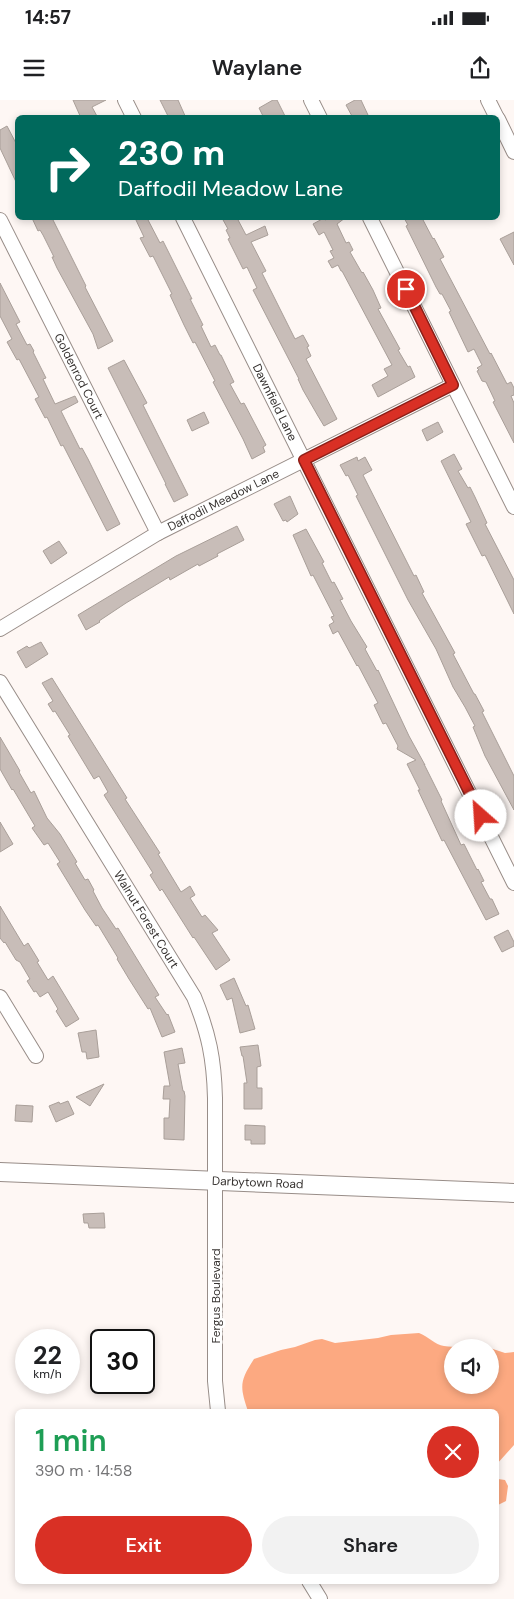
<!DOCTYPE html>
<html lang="en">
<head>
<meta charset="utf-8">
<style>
  body { margin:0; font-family:"DM Sans",sans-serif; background:#f2f2f2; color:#202124; height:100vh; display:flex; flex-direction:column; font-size:19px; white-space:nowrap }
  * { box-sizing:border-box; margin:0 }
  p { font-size:16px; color:#757577 }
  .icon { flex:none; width:28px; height:28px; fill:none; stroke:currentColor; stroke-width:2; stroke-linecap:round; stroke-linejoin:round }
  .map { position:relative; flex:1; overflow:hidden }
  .sheet { position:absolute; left:15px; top:1309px; width:484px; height:175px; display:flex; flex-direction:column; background:#fff; border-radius:8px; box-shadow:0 2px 8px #0003 }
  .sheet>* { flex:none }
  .top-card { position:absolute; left:15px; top:15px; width:485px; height:105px; border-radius:8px; box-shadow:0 2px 8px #0003; background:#00695c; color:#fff; overflow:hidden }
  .tools { position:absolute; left:444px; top:1239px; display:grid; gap:10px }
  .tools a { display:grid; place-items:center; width:55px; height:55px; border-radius:50%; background:#fff; box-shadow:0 2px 8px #0003; font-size:25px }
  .speed { position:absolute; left:15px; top:1229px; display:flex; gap:10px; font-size:25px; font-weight:700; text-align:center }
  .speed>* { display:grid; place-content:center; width:65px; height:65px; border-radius:50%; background:#fff; box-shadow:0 2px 8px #0003; line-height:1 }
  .speed small { font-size:12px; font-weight:400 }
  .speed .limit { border:2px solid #111; border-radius:8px; background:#fff; color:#111 }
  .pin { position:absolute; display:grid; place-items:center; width:42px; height:42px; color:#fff; margin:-21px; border:2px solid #fff; border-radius:50%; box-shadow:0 1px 5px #0007 }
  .me { position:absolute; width:55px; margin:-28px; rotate:334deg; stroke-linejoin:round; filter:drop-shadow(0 0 4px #0008) }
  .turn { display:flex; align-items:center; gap:18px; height:105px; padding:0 20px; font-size:22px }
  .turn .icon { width:65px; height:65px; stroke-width:2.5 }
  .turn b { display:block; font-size:35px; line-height:42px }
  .round { display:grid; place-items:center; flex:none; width:52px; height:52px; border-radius:26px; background:#f2f2f2 }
  .headline { display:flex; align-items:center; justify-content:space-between; height:85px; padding:0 20px }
  h1 { font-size:30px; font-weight:600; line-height:38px; color:#1e9e55 }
  .cta { display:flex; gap:10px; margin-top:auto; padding:10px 20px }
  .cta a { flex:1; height:58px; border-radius:30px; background:#d93025; color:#fff; font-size:20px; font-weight:600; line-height:58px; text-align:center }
  .cta a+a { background:#f2f2f2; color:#202124 }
  .status { display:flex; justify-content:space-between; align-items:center; height:35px; padding:0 25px; background:#fff; direction:ltr }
  .status svg { height:14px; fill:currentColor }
  header { display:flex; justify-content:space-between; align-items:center; height:65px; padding:0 20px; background:#fff; font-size:22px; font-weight:600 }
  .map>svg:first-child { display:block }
  .water { fill:#fca981 }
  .building { fill:#c8bdb8; stroke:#a99f99 }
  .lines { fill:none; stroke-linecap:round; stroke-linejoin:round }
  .minor-casing { stroke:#988d88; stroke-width:16 }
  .major-casing { stroke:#988d88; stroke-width:20 }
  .minor { stroke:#fff; stroke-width:14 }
  .major { stroke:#fff; stroke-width:18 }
  .route-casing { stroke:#8d1f18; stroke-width:12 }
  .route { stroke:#d93025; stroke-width:9 }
  .labels { text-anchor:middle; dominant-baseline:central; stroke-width:5; stroke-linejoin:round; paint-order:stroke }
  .street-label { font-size:12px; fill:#373331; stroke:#fff }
</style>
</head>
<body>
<div class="status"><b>14:57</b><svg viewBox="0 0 49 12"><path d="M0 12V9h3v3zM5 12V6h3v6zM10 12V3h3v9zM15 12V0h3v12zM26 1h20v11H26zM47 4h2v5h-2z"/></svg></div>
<header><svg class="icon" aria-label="menu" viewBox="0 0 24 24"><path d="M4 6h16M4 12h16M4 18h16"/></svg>Waylane<svg class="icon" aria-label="share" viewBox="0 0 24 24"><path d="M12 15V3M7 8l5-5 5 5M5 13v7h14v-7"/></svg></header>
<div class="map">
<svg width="514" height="1499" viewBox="0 0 514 1499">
  <rect width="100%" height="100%" fill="#fef7f4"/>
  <g class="water">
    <path d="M419,1233C428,1236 435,1245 444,1246C454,1248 463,1245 473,1247L452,1248V1285H490V1248L505,1253L514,1252V1345L496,1365V1311H248C240,1287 239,1282 254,1259L281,1250L295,1247L315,1240L322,1239L335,1243L378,1238L391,1235Z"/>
    <polygon points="496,1376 498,1379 505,1380 508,1386 506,1401 496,1406"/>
  </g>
  <g class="building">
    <polygon points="73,0 106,0 92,7 98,18 81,18"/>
    <polygon points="160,0 178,0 186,18 169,18"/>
    <polygon points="273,0 277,0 286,18 264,18 259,8"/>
    <polygon points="355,0 361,0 368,15 363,18 353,18 346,5"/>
    <polygon points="7,26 18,47 17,84 0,48 0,30"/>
    <polygon points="32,118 52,118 86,186 85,187 113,241 98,249 93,234 57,168 52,157 54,157 43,135 40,130 38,131"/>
    <polygon points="135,118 147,118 160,143 163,141 192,199 190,199 203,225 201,226 211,247 215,245 220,255 221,255 234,282 230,284 241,304 244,303 266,345 263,347 265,352 252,359 243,339 213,282 215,281 195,242 193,243 184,225 170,195 172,194 153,156 150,157 140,138 144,137"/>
    <polygon points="222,118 237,118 246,135 265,126 268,135 251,142 266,171 262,173 295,239 303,235 309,246 307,247 311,256 306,259 337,319 324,326 318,316 303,290 298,279 299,279 253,190 257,188 247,167 243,169 228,139 230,138 226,130 228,129"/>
    <polygon points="324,118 325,120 331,118 345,118 337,124 346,143 349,142 353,150 350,152 362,173 363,172 373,190 381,208 378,209 400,249 398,250 408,267 410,266 415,277 378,297 372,285 388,276 384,269 392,265 342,171 341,171 338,165 332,168 328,161 334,158 330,151 333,150 324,132 319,135 313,124"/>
    <polygon points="404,118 422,118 433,139 434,138 444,157 440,159 490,254 491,253 507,284 511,282 514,288 514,295 511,296 514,303 514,343 493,302 495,301 486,282 482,281 477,271 479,270 477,268 482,265 474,249 468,252 449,212 451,211 442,194 440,194 436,187 406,126 408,125"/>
    <polygon points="514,132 514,165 500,139"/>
    <polygon points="0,183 20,222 16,224 27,245 30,244 34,251 33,252 46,278 43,279 55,304 75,296 78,302 61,311 80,349 82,348 88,359 120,424 107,431 63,345 61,346 47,317 45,318 44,316 35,299 39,297 19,259 17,260 7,242 12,239 0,216"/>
    <polygon points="124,260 147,303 143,305 188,395 174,402 165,384 166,384 108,268"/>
    <polygon points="204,312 209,323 192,331 187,320"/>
    <polygon points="438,322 443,332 427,341 422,330"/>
    <polygon points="454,354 462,369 458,371 468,388 470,387 475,397 487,423 485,424 514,480 514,514 485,455 482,456 466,424 471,422 441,361"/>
    <polygon points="357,357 358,361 365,357 372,370 363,375 414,476 416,475 424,492 422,493 455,553 453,554 474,594 475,594 484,611 482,612 514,676 514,710 485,656 473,627 475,626 465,607 453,587 436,549 408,500 356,396 358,395 348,375 346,376 340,365"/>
    <polygon points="290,396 298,414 287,422 286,420 283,421 274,404"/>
    <polygon points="237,426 244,440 217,454 218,456 199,466 198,464 170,480 169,477 126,503 99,521 100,522 86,530 78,515 176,456"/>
    <polygon points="306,429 324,462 322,463 332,483 334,482 343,499 340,500 351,521 367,547 365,549 377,571 378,570 409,636 425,665 424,664 442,700 441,701 461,745 464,744 477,770 478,769 484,781 481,782 490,799 492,799 499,814 486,820 444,740 442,741 418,690 420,690 407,664 416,660 397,649 398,646 386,623 383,624 374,605 378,603 358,565 357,566 338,531 333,534 329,525 334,522 331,517 334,516 313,475 311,476 293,435"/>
    <polygon points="59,441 67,453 51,464 43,451"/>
    <polygon points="41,542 48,554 26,568 17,552 27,546 29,548"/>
    <polygon points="52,578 127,698 125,699 160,753 158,754 181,792 190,786 195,795 190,798 202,817 205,815 218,830 212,833 230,860 216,870 194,837 193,838 162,789 160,791 150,775 153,773 104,695 108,692 99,676 94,679 68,636 70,635 55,611 53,612 48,604 53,601 42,583"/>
    <polygon points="0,637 20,671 19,672 31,693 34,691 47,718 60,734 77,762 75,763 85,780 88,779 94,790 93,791 102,808 116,829 118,828 159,895 155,897 167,915 168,914 175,932 162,937 150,908 148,909 129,879 117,859 118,858 98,825 96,826 85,810 57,764 60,762 48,743 44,745 32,728 35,726 13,689 12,690 0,669"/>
    <polygon points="0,722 13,744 0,752"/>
    <polygon points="0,806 24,846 28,843 39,861 37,862 48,880 53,876 79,919 66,927 56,911 58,909 48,892 40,897 36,891 34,892 27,881 30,879 20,862 16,860 5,842 4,843 0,838"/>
    <polygon points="508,830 514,842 514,846 502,852 494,837"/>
    <polygon points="234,878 246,906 248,905 255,929 240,933 232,898 227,900 220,885"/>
    <polygon points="96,930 99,957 87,959 86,952 82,952 78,933"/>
    <polygon points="258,945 261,966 257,967 257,988 262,988 262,1009 244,1009 244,983 247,983 243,956 242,956 240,947"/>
    <polygon points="182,948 185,963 178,964 183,991 184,991 185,996 184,1040 164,1039 164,1018 169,1018 170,999 163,999 164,986 170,986 164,952"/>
    <polygon points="104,984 90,1006 76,997"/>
    <polygon points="68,1001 74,1014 56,1022 49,1006 59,1002 60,1004"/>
    <polygon points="16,1005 33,1006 32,1022 15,1021"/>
    <polygon points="245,1025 265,1026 265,1044 251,1044 251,1040 245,1040"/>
    <polygon points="104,1113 105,1128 89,1128 88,1123 84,1123 83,1114"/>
  </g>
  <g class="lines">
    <defs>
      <g id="minor">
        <polyline points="125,0 134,18"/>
        <polyline points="311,0 320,18"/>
        <polyline points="488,0 497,18"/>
        <polyline points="498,19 514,52"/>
        <path id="s1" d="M183,118L514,783"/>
        <polyline points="370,118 514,407"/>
        <path id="s2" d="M0,120L158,433"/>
        <path id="s3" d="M0,529L158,433L453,285"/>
        <path id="s4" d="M0,582L194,897C209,934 214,959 215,998V1281L218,1311"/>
        <polyline points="0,897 36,956"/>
        <polyline points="309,1481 320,1499"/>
      </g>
      <g id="major">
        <path id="s5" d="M0,1072L514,1093"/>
      </g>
    </defs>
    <use href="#minor" class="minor-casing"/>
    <use href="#major" class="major-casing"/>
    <use href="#minor" class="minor"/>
    <use href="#major" class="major"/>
  </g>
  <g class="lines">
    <defs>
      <polyline id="route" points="406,189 453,285 304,360 481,716"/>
    </defs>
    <use href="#route" class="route-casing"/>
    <use href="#route" class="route"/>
  </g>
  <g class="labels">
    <g class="street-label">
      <text stroke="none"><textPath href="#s2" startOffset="175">Goldenrod Court</textPath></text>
      <text stroke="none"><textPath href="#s1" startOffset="206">Dawnfield Lane</textPath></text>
      <text stroke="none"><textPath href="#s3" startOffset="258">Daffodil Meadow Lane</textPath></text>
      <text stroke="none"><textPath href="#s4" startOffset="279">Walnut Forest Court</textPath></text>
      <text stroke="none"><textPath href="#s5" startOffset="258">Darbytown Road</textPath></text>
      <text transform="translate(216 1196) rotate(-90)">Fergus Boulevard</text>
    </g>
  </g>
</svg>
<div class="tools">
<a><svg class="icon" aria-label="sound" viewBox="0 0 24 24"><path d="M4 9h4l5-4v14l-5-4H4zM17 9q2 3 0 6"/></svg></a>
</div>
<div class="speed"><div>22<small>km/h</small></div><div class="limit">30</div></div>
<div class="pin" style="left:406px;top:189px;background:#d93025"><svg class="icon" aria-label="arrive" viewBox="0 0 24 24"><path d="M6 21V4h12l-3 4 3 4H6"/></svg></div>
<svg class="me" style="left:481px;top:716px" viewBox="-20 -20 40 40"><circle r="19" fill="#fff"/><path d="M0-13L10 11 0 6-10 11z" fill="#d93025"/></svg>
<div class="top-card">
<div class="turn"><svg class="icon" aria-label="right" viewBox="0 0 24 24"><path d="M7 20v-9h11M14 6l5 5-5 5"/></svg><div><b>230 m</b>Daffodil Meadow Lane</div></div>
</div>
<section class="sheet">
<div class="headline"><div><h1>1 min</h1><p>390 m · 14:58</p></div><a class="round" style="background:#d93025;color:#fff"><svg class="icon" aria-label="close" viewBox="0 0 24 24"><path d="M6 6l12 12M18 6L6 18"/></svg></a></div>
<div class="cta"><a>Exit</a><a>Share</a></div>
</section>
</div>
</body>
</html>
